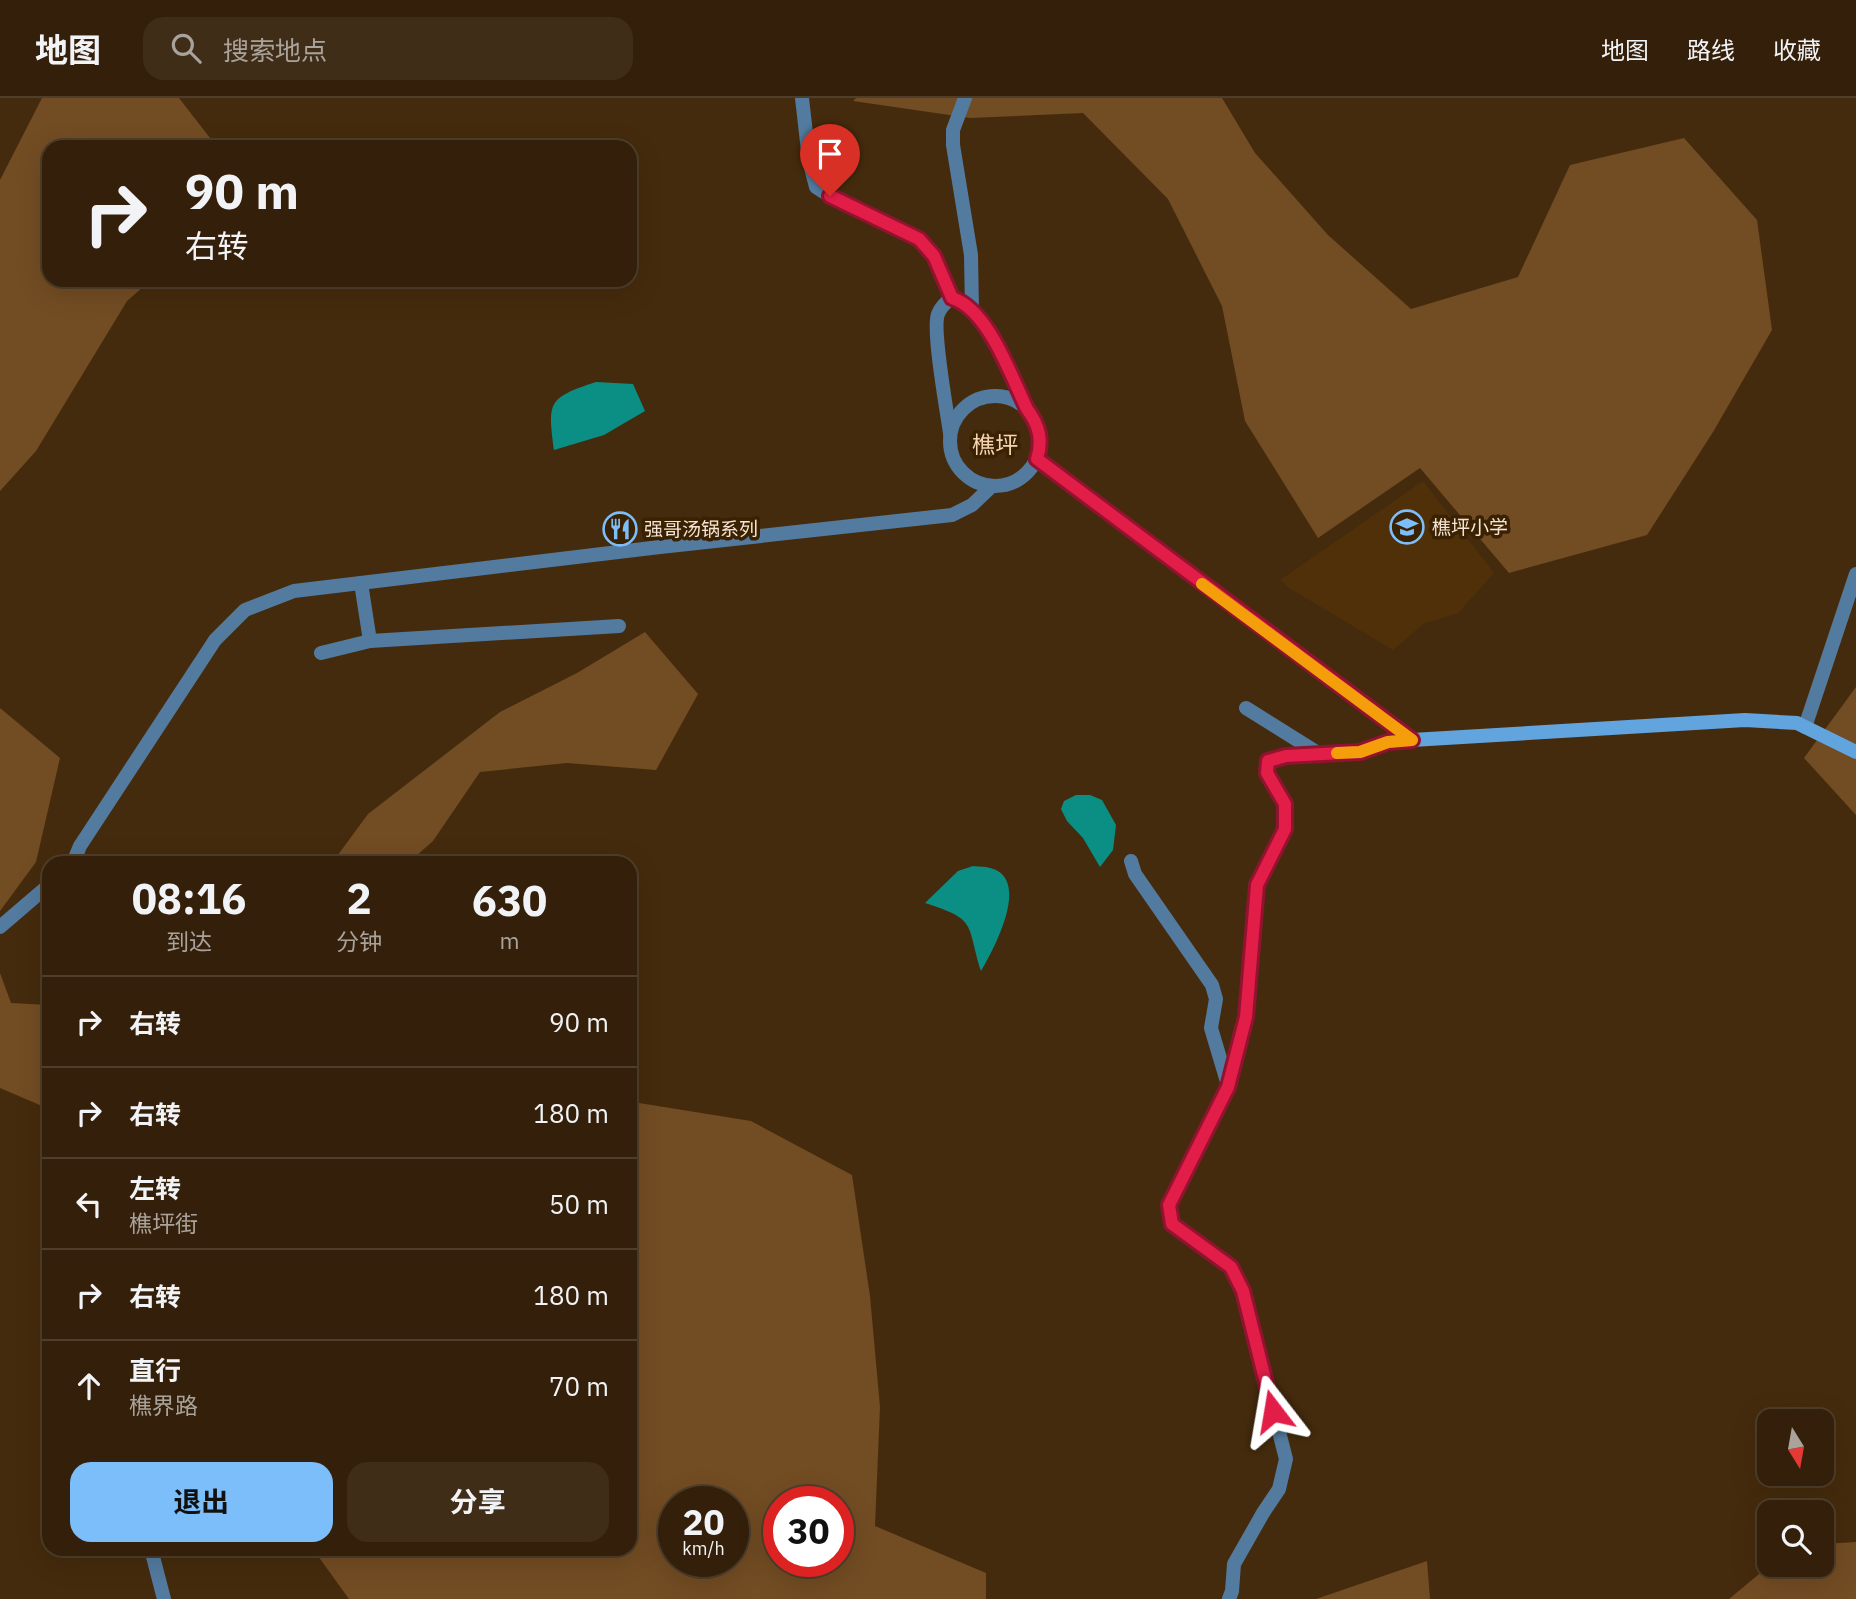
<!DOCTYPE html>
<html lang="zh">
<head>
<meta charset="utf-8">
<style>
  body { margin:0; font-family:"IBM Plex Sans","Noto Sans SC",sans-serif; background:#3f2d18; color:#f1f3f6; height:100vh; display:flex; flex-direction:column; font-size:26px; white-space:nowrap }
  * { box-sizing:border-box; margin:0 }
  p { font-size:23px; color:#a9a39c }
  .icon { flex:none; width:38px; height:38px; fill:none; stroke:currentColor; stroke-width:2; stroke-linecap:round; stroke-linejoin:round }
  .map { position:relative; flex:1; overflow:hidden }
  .details { position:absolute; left:42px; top:758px; width:595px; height:700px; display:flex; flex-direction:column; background:#34200a; border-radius:21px; box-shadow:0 7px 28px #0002,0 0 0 2px #4e3e2b }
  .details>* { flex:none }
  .banner { position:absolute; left:42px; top:42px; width:595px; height:147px; border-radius:21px; box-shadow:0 7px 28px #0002,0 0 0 2px #4e3e2b; background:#34200a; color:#f1f3f6; overflow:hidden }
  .needle { width:46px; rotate:169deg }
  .tools { position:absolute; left:1757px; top:1311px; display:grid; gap:14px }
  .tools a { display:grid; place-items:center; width:77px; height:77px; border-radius:14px; background:#34200a; box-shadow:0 7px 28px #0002,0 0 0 2px #4e3e2b; font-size:35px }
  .speed { position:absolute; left:658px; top:1388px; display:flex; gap:14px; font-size:35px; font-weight:700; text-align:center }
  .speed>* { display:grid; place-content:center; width:91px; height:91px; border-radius:50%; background:#34200a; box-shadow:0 7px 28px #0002,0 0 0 2px #4e3e2b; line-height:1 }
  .speed small { font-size:18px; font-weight:400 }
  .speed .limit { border:10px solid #d22; background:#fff; color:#111 }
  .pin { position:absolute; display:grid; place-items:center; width:60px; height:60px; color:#fff; margin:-72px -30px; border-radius:50% 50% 50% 0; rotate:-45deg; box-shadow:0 0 7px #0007 }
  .pin .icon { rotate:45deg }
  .me { position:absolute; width:77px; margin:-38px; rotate:346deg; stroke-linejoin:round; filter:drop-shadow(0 0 5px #0008) }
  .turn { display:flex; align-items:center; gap:24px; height:147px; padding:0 28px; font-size:32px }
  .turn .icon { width:91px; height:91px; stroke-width:2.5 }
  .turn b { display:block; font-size:49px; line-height:60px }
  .eta { display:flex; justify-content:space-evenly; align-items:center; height:119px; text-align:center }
  .eta b { font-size:42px; font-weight:700; line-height:49px }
  .action { display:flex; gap:14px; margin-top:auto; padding:14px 28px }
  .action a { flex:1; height:80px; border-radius:21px; background:#7cbef9; color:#111; font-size:28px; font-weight:700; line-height:80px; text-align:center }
  .action a+a { background:#3f2d18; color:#f1f3f6 }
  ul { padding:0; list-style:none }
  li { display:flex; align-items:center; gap:21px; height:91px; padding:0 28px; border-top:2px solid #4e3e2b }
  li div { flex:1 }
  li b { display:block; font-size:26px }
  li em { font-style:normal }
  header { display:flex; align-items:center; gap:42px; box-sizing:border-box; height:98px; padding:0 35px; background:#34200a; border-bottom:2px solid #4e3e2b }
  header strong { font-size:33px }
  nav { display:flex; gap:38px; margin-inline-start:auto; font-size:24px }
  .search { width:490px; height:63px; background:#3f2d18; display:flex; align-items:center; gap:18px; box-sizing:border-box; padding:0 24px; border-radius:21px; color:#a9a39c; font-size:26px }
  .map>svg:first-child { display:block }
  .built { fill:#4f3008 }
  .green { fill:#724c23; fill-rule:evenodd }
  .water { fill:#0b8f85 }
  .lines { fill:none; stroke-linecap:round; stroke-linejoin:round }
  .minor { stroke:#537b9f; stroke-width:14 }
  .tertiary { stroke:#537b9f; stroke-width:14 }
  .secondary { stroke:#62a4de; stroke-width:14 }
  .route-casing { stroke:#92132f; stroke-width:18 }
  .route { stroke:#e11d48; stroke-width:12 }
  .slow { stroke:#f59e0b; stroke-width:12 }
  .labels { text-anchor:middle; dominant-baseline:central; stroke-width:7; stroke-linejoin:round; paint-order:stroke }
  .poi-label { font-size:19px; fill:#f5e4d3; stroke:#3a2102; text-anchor:start }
  .quarter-label { font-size:23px; fill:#f5d4b2; stroke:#3a2102 }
</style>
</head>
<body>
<header>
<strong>地图</strong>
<div class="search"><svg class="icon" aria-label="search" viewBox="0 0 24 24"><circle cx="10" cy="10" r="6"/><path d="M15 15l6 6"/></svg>搜索地点</div>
<nav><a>地图</a><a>路线</a><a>收藏</a></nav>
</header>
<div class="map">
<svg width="1856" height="1501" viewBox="0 0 1856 1501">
  <rect width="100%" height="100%" fill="#452b0d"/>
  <polygon class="built" points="1423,383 1494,475 1458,515 1423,526 1393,552 1289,490 1280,482"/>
  <g class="green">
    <polygon points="42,0 179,0 217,49 49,49 49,182 151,182 127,203 36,353 0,393 0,82"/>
    <polygon points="856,0 1222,0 1255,55 1328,137 1411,211 1518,179 1570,67 1684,40 1757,122 1772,232 1713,334 1647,437 1509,475 1420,370 1318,440 1245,323 1222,208 1168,101 1083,15 970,20 853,3"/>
    <polygon points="645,534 698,596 656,672 567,665 480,674 433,743 408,765 332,765 368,716 500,614 577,575"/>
    <polygon points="1856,589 1856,717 1804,660"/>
    <polygon points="0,610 60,660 36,764 0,813"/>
    <polygon points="0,875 11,905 49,907 49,1011 0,990"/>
    <path d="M639,1005L751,1023L852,1077L870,1198L880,1309L875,1428L986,1475V1501H349L313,1451H630V1020ZM674,1404H733V1463H674ZM779,1404H838V1463H779Z"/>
    <polygon points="1856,1444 1856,1501 1729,1501 1770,1467 1822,1466 1822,1446"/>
    <polygon points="1427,1463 1430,1501 1316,1501"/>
  </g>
  <g class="water">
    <path d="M596,284L633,286L645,313L604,337L554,352C548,304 547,300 596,284Z"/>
    <polygon points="1076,697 1090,697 1102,702 1116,727 1113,752 1100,769 1083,740 1067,723 1061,711 1064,703"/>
    <path d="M973,768C978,769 985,768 990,770C1032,780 994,851 981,873C966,825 978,822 925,805L958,773Z"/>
  </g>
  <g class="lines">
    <g class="minor">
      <polyline points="965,0 953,32 953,47 971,157 972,212"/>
      <polyline points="361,485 370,543"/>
      <polyline points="321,555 370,543 619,528"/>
      <polyline points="1246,610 1321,657"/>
      <polyline points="1805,629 1856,476"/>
      <polyline points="1131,763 1135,776 1212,887 1216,901 1211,930 1228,987"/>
      <polyline points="151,1451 164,1501"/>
      <polyline points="1229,1501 1232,1493 1234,1466 1263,1415 1279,1391 1286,1361 1243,1193 1231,1169 1172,1126 1169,1106 1228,989 1246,919 1257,787 1285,731 1285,707 1267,675 1268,663 1286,658 1360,654 1388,644 1412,642"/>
    </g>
    <g class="tertiary">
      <polyline points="802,0 809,62 816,89 843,106 919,141 934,158 952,200"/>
      <path d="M952,200C988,212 1010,276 1026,309"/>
      <circle cx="995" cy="343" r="45"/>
      <path d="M950,335C947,314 932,231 938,216C941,208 946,204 952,200"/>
      <polyline points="1036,361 1412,642"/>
      <polyline points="73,765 80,748 215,542 245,512 294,493 660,449 952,417 972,407 992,388"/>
      <polyline points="0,829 49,787"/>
    </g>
    <polyline class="secondary" points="1412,642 1745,622 1797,625 1856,654"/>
  </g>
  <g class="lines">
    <defs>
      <path id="route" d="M830,98L919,141L934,158L952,200C988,211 1011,278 1027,311C1039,327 1043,342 1037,361L1412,642L1388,644L1360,654L1286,658L1268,663L1267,675L1285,706V731L1257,787L1246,919L1228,989L1169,1107L1172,1126L1231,1169L1243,1193L1273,1313"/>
    </defs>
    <use href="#route" class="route-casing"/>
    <use href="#route" class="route"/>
    <polyline class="slow" points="1202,486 1412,642 1388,644 1360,654 1337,655"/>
  </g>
  <defs>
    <symbol id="school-ring" viewBox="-11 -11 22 22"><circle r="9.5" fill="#3a2102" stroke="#7cbef9" stroke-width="1.5"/><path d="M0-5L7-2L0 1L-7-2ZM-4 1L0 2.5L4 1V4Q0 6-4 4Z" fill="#7cbef9"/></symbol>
    <symbol id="restaurant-ring" viewBox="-11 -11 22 22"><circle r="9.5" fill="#3a2102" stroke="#7cbef9" stroke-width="1.5"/><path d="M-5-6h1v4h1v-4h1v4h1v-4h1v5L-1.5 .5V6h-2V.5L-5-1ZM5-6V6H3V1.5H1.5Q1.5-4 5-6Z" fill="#7cbef9"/></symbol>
  </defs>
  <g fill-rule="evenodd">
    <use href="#school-ring" x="1388" y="410" width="38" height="38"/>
    <use href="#restaurant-ring" x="601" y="412" width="38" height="38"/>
  </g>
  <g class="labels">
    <g class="poi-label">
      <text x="1432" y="429">樵坪小学</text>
      <text x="644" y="431">强哥汤锅系列</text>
    </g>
    <g class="quarter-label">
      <text x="995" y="346">樵坪</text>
    </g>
  </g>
</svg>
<div class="tools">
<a><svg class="needle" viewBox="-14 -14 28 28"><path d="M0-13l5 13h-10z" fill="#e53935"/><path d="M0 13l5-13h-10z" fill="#a9a39c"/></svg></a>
<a><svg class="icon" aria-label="search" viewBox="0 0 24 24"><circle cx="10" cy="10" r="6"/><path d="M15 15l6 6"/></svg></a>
</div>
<div class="speed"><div>20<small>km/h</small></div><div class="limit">30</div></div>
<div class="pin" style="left:830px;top:98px;background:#d93025"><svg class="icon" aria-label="arrive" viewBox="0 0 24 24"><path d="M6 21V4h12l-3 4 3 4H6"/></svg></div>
<svg class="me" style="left:1273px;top:1313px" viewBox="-20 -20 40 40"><path d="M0-17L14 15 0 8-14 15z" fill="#e11d48" stroke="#fff" stroke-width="4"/></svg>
<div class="banner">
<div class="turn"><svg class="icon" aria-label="right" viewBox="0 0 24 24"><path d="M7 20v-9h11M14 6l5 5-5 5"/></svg><div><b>90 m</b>右转</div></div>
</div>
<section class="details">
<div class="eta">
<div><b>08:16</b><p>到达</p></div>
<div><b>2</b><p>分钟</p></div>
<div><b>630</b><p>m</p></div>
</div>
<ul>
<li><svg class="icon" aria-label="right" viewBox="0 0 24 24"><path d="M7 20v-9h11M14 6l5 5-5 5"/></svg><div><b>右转</b></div><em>90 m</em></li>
<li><svg class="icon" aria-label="right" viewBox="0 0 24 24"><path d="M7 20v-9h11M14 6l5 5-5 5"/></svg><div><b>右转</b></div><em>180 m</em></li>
<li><svg class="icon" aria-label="left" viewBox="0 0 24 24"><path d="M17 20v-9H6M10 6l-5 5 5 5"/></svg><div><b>左转</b><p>樵坪街</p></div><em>50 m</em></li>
<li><svg class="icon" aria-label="right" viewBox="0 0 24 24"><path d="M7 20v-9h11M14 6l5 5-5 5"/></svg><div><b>右转</b></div><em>180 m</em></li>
<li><svg class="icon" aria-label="ahead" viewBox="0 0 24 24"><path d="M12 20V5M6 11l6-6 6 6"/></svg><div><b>直行</b><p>樵界路</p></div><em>70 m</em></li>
</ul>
<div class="action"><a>退出</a><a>分享</a></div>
</section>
</div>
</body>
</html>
